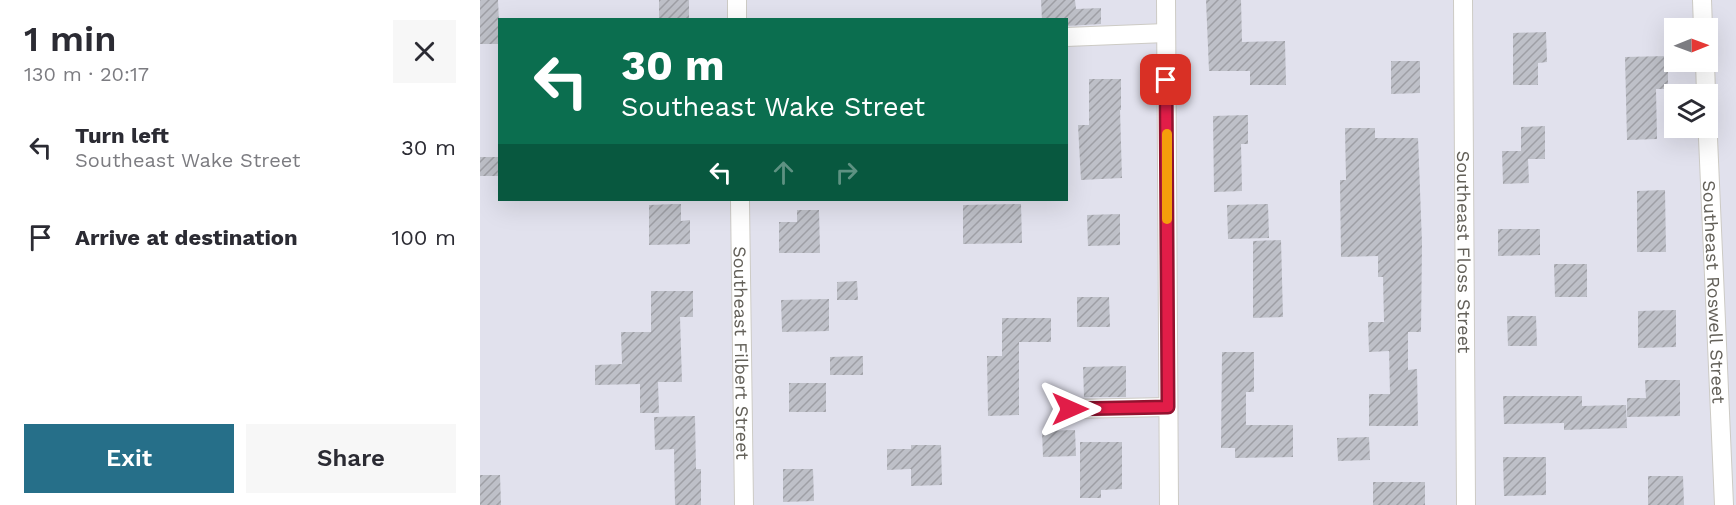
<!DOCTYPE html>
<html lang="en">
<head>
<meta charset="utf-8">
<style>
  body { margin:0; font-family:"Work Sans",sans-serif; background:#f7f7f7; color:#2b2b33; height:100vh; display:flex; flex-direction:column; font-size:22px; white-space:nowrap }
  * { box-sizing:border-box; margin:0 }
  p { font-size:20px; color:#7c7c81 }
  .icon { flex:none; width:33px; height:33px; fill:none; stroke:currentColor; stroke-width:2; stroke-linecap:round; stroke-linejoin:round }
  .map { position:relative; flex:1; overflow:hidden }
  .side { display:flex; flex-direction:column; background:#fff; width:480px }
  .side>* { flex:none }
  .top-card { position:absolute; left:18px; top:18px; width:570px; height:183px; border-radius:0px; box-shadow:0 6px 24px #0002; background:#0b6e4f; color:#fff; overflow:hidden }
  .needle { width:39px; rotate:89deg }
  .controls { position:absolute; left:1184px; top:18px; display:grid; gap:12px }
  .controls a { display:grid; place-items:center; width:54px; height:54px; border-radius:0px; background:#fff; box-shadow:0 6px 24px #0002; font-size:30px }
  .pin { position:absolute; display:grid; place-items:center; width:51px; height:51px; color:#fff; margin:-26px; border-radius:12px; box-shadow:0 3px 9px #0006 }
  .me { position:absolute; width:66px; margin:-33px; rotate:90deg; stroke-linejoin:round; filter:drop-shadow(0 0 4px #0008) }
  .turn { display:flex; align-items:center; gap:21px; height:126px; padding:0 24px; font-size:27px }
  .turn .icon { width:78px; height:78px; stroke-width:2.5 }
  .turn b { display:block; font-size:42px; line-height:51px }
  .lanes { display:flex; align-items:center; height:57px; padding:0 24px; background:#0003; justify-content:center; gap:30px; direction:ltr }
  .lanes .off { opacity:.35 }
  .round { display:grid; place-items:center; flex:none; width:63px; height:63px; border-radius:0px; background:#f7f7f7 }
  .overview { display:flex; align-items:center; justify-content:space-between; height:102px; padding:0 24px }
  h1 { font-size:36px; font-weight:600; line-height:45px }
  .primary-button { display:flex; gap:12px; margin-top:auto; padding:12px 24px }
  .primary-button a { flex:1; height:69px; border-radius:0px; background:#266f89; color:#fff; font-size:24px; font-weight:600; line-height:69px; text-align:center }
  .primary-button a+a { background:#f7f7f7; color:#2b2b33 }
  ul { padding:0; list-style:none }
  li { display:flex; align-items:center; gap:18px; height:90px; padding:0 24px }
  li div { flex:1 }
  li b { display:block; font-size:22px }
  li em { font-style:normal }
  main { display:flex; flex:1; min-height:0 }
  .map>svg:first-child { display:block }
  .building { fill:url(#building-hatch) }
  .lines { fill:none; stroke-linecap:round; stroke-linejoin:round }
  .minor-casing { stroke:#cdcbc5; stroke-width:20 }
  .minor { stroke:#fff; stroke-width:18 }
  .route-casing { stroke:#92132f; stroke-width:15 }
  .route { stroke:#e11d48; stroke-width:10 }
  .slow { stroke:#f59e0b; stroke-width:10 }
  .labels { text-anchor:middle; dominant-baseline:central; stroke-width:5; stroke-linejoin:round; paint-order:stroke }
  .street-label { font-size:18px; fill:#636059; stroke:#fff }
</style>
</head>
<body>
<main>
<section class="side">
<div class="overview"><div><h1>1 min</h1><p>130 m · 20:17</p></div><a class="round"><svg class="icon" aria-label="close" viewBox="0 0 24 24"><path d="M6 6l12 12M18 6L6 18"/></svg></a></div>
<ul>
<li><svg class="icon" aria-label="left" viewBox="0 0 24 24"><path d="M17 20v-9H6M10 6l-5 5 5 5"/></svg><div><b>Turn left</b><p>Southeast Wake Street</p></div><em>30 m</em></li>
<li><svg class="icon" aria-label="arrive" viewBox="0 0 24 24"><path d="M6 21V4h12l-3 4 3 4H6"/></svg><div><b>Arrive at destination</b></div><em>100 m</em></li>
</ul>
<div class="primary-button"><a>Exit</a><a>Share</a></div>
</section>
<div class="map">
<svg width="1256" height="505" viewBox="0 0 1256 505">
  <defs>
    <pattern id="building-hatch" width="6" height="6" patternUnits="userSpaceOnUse" patternTransform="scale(1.5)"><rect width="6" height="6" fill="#bec0c8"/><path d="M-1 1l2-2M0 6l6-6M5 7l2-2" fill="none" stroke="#9e9fa5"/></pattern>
  </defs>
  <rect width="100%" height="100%" fill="#e1e1ed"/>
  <g class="building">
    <polygon points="0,0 18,0 20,44 0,44"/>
    <rect x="179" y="0" width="30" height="20"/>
    <polygon points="561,0 595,0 596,9 621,8 621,24 586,26 586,20 562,20"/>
    <polygon points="726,0 761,0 762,42 805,41 806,85 770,85 770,71 729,71"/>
    <polygon points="1066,32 1067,62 1058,63 1058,85 1033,85 1033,33"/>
    <polygon points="1188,56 1188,89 1176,89 1177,139 1147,140 1145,57"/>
    <polygon points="911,61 940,61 940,93 911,94"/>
    <polygon points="609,79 641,79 641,110 640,110 642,178 601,180 598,125 609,125"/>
    <polygon points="768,115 768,144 761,144 762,191 734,192 733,116"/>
    <polygon points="1065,126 1065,159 1048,159 1049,183 1023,184 1022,151 1041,151 1041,127"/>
    <polygon points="865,128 895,128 895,138 938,138 942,243 941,332 928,332 928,370 937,369 938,426 889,426 889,394 910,394 909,351 889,352 888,322 904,322 903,277 898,277 898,256 861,257 860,180 866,180"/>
    <rect x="0" y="157" width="20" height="19"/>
    <polygon points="1185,190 1186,252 1157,252 1157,191"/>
    <polygon points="195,204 201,204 201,221 210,220 210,244 169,245 169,205"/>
    <polygon points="541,204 542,243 483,244 483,205"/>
    <polygon points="788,204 789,238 748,239 747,205"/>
    <polygon points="317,210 339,210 340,253 299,253 299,222 317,222"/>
    <polygon points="640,214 640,245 608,246 607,215"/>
    <polygon points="1018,229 1060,229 1060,255 1018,256"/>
    <polygon points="801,240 803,317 773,318 773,241"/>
    <polygon points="1074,264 1107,264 1107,297 1075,297"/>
    <polygon points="377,281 378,300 357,300 357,282"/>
    <polygon points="171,291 213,291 213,317 200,317 202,382 178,382 179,413 160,413 160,384 115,385 115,365 142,364 141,332 171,332"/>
    <polygon points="597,297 629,297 630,327 597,327"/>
    <polygon points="349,299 349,331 302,332 301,300"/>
    <polygon points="1196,310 1196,347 1158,348 1158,311"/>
    <polygon points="1027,316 1056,316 1057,346 1028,346"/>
    <polygon points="522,318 571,318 571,342 539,342 539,415 508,416 507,356 522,356"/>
    <polygon points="742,352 774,352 774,392 766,392 766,425 813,425 813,457 755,458 755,448 741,448"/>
    <polygon points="383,356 383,375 350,375 350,357"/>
    <polygon points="646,366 646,397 604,397 603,367"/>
    <polygon points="1165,380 1200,380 1200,416 1147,417 1147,398 1166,398"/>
    <rect x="309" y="383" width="37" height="29"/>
    <polygon points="1023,396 1102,396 1102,406 1146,405 1147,428 1084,430 1084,423 1024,424"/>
    <polygon points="215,416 216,469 221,469 221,505 195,505 194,449 175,450 174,417"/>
    <polygon points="595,430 596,456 563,457 562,431"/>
    <polygon points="889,437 890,460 858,461 857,438"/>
    <polygon points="600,442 642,442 642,489 621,490 621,498 600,498"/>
    <polygon points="431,445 461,445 462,485 431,486 431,469 407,470 407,449 431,449"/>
    <polygon points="1023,457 1066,457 1066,495 1024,496"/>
    <polygon points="303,469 333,469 334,501 303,502"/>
    <polygon points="0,475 20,475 21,505 0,505"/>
    <polygon points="1168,476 1203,476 1204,505 1168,505"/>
    <rect x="893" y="482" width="52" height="23"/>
  </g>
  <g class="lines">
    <defs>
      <g id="minor">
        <polyline points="257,0 257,20"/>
        <polyline points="686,0 689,505"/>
        <path id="s1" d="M983,0L986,505"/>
        <polyline points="1222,0 1223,28"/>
        <polyline points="586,37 686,33"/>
        <polyline points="1225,62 1226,94"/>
        <path id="s2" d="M1227,115L1244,505"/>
        <path id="s3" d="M260,200L264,505"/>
        <polyline points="590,409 688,407"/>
      </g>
    </defs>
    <use href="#minor" class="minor-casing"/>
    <use href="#minor" class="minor"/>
  </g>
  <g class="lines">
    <defs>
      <polyline id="route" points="590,409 688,407 686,80"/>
    </defs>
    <use href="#route" class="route-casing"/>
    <use href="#route" class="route"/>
    <polyline class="slow" points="687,134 687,219"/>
  </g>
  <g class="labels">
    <g class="street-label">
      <text stroke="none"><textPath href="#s1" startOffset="252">Southeast Floss Street</textPath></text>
      <text stroke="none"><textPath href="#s2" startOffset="177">Southeast Roswell Street</textPath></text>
      <text stroke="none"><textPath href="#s3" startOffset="153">Southeast Filbert Street</textPath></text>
    </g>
  </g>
</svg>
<div class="controls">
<a><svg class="needle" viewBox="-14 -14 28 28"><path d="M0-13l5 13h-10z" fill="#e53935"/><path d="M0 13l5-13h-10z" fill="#7c7c81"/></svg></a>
<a><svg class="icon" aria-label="layers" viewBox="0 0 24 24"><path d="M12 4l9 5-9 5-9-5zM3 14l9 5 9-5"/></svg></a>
</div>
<div class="pin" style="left:686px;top:80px;background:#d93025"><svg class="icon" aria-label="arrive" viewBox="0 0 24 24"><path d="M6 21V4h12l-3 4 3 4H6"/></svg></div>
<svg class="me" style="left:590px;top:409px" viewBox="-20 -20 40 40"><path d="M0-17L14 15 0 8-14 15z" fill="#e11d48" stroke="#fff" stroke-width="4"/></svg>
<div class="top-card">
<div class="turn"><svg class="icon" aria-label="left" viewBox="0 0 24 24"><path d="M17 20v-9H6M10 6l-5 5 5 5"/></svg><div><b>30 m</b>Southeast Wake Street</div></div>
<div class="lanes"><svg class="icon" aria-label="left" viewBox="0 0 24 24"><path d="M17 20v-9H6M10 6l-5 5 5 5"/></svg><svg class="icon off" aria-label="ahead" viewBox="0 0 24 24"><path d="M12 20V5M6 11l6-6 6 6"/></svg><svg class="icon off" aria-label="right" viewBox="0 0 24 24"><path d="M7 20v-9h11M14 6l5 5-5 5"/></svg></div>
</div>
</div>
</main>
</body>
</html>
